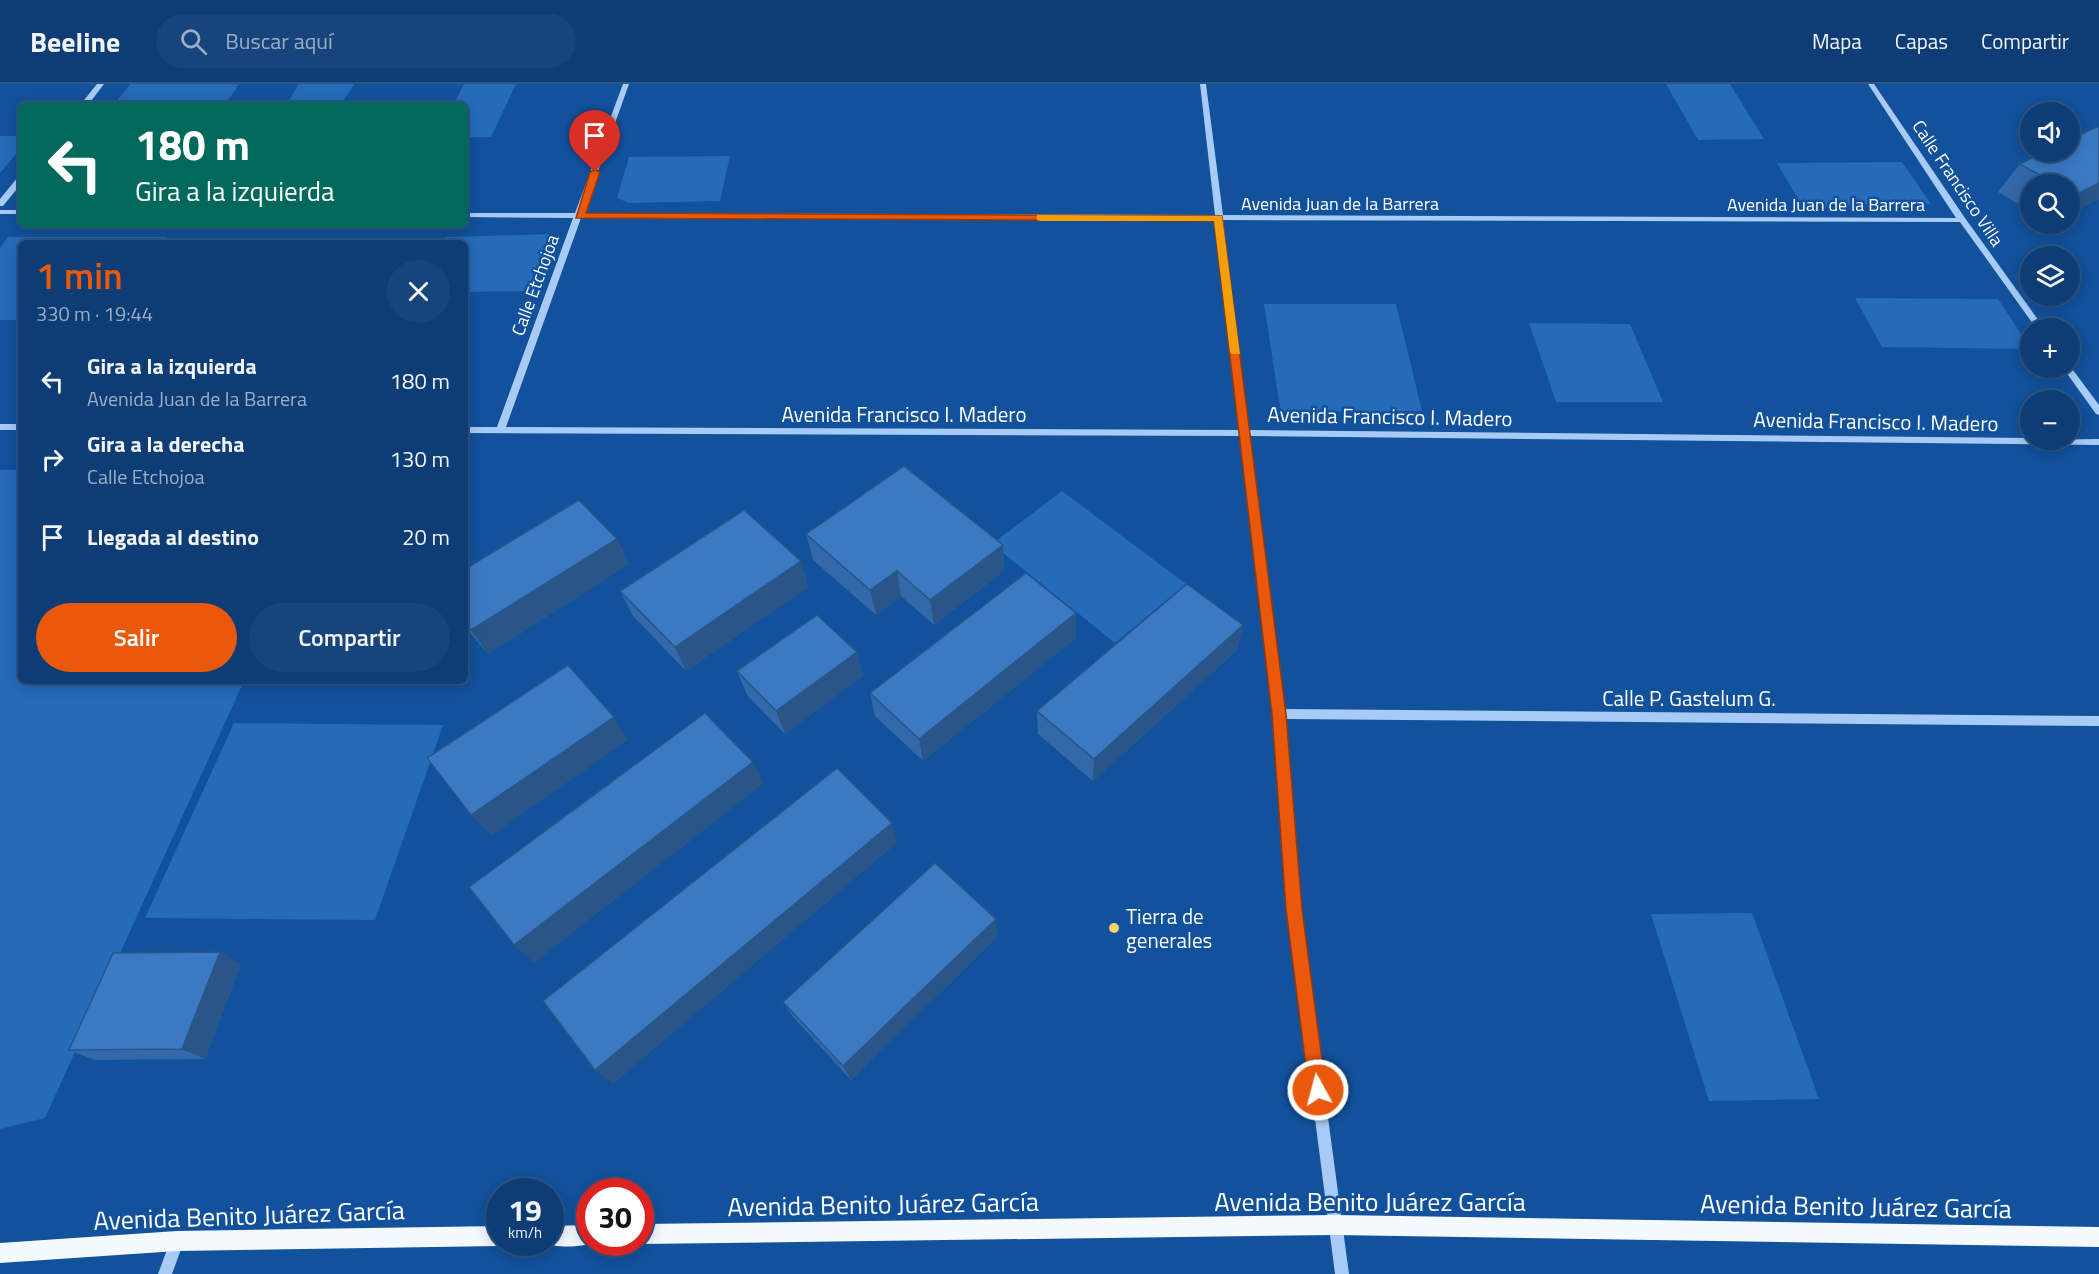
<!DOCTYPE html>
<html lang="es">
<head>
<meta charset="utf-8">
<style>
  body { margin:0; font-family:"Titillium Web",sans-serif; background:#17447a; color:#f1f3f6; height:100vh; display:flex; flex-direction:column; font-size:22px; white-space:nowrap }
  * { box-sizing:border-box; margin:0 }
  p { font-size:20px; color:#9baec5 }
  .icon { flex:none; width:33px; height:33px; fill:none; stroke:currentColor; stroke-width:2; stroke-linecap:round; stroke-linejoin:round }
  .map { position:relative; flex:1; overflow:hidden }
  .sheet { position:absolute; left:18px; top:156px; width:450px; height:444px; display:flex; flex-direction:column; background:#0e3d75; border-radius:9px; box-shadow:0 3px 15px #0003,0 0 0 2px #2e5687 }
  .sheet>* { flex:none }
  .banner { position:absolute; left:18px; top:18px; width:450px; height:126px; border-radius:9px; box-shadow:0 3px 15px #0003,0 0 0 2px #2e5687; background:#00695c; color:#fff; overflow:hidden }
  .fabs { position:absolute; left:2020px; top:18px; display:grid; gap:12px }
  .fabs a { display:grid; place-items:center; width:60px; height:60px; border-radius:50%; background:#0e3d75; box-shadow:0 3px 15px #0003,0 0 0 2px #2e5687; font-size:30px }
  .speed { position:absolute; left:486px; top:1094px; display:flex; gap:12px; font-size:30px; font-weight:700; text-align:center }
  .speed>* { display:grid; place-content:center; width:78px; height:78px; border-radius:50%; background:#0e3d75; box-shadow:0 3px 15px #0003,0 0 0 2px #2e5687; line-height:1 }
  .speed small { font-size:15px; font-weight:400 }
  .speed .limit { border:9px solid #d22; background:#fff; color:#111 }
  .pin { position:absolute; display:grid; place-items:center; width:51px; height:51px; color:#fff; margin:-62px -26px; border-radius:50% 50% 50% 0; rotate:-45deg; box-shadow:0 0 6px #0007 }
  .pin .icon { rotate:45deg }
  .me { position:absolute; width:66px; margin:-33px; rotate:353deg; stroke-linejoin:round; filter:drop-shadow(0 0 4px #0008) }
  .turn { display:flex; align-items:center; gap:21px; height:126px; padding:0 18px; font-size:27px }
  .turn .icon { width:78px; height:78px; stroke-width:2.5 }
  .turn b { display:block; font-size:42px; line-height:51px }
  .round { display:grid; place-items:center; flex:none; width:63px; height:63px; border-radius:32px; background:#17447a }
  .summary { display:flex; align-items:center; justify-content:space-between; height:102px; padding:0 18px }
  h1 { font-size:36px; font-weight:600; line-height:45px; color:#ea580c }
  .primary-button { display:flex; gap:12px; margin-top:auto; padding:12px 18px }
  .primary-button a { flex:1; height:69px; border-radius:36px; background:#ea580c; color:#fff; font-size:24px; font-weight:600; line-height:69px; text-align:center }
  .primary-button a+a { background:#17447a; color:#f1f3f6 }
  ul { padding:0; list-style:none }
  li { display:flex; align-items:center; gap:18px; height:78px; padding:0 18px }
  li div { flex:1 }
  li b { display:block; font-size:22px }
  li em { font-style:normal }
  header { display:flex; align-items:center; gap:36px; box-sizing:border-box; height:84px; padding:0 30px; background:#0e3d75; border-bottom:2px solid #2e5687 }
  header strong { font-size:28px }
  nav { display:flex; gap:33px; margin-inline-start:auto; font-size:21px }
  .search { width:420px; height:54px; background:#17447a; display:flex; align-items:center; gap:15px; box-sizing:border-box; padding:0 21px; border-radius:33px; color:#9baec5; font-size:22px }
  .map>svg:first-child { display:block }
  .green { fill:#256bba }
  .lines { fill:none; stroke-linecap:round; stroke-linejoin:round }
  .minor { fill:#a7cbf4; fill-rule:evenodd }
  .major { fill:#f4f9ff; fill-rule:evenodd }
  .wall { fill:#3369a8 }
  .shaded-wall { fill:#295588 }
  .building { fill:#3b7ac3; stroke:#295588; stroke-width:1.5 }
  .route { fill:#ea580c; stroke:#983908; stroke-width:1.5 }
  .slow { fill:#f59e0b }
  .poi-dot { fill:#ffd16a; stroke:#12519c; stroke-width:2 }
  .labels { text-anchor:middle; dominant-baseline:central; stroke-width:5; stroke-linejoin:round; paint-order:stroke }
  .far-street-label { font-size:18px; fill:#fff; stroke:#12519c }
  .street-label { font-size:21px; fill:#fff; stroke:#12519c }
  .poi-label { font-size:21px; fill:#fff; stroke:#12519c; text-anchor:start }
  .near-street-label { font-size:26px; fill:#fff; stroke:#12519c }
</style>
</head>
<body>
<header>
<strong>Beeline</strong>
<div class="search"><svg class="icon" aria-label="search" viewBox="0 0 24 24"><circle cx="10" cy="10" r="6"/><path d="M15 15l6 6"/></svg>Buscar aquí</div>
<nav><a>Mapa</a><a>Capas</a><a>Compartir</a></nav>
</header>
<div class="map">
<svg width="2099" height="1190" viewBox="0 0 2099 1190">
  <rect width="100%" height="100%" fill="#12519c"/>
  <g class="green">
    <polygon points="130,0 239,0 225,21 114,21"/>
    <polygon points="299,0 354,0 341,21 286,21"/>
    <polygon points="464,0 516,0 491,53 465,53 465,21 453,21"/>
    <polygon points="1666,0 1730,0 1764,55 1698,56"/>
    <polygon points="0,52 21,52 21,64 0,89"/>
    <polygon points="730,72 720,117 629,119 617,114 629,73"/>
    <polygon points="1902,78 1931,120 1802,122 1777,79"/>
    <polygon points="550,150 532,207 465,208 465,159 444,159 446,153"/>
    <polygon points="8,153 167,153 163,159 21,159 21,236 0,236 0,164"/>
    <polygon points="1855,214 1998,215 2031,265 1882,263"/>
    <polygon points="1264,220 1396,220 1422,327 1284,328 1280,323"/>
    <polygon points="1529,239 1630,240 1663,318 1556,318"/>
    <polygon points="0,386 21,386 21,597 244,597 45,1034 0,1045"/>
    <polygon points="1062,407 1186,500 1115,559 992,460"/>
    <polygon points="234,639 443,641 375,836 145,834"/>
    <polygon points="1752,829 1819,1015 1709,1017 1651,830"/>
  </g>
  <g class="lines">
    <g class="minor">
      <polygon points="97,0 104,0 88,21 80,21"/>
      <path d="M623,0H629L583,129L1215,131L1200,0H1206L1223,131L1956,134L1868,0H1874L1965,134L2044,244H2036L1960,138L1223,136L1249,346L2031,354V356L2099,355V361L1250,352L1284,625L2099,632V642L1285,635L1300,825L1349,1190H1335L1288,825L1274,630L1241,352L465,349V343H497L573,134L465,133V129H575ZM581,134L1216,136L1240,346L506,343Z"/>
      <polygon points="18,93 21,93 21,100 3,122 0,122 0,115"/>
      <rect x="0" y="126" width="21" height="4"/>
      <polygon points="2070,282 2099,321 2099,331 2096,330 2063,284 2070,284"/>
      <rect x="0" y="340" width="21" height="6"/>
      <polygon points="177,1150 182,1152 184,1157 172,1190 158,1190 172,1152"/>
    </g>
    <g class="major">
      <polygon points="1335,1131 2099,1143 2099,1163 1335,1151 640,1160 636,1158 640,1158 640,1140"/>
      <path d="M590,1141V1158H597C584,1163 555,1165 543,1158H550V1142Z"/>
      <polygon points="500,1142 500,1158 507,1158 500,1162 177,1167 0,1179 0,1159 177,1147"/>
    </g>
  </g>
  <g class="wall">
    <polygon points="2099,44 2099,115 2070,130 2070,100 2031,100 2031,128 1998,108 2020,80"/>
    <polygon points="806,450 1003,461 1004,487 934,541 901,512 876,531 813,476"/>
    <polygon points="617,455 629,480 488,570 465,543 465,485"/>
    <polygon points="801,477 808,503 686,587 633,532 620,507"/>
    <polygon points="1243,541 1237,566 1093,697 1038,650 1037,627"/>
    <polygon points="1076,554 923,677 875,632 870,609"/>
    <polygon points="857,568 863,592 785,650 747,611 737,587"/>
    <polygon points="997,853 851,996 793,933 783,918"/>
    <polygon points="241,880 205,975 95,976 69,966"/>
  </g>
  <g class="shaded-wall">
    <polygon points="2099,99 2099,115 2070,130 2070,117 2075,111"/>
    <polygon points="617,455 629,480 488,570 471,546"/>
    <polygon points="1003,461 1004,487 934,541 930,516"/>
    <polygon points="465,468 468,473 465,476"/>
    <polygon points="801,477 808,503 686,587 675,563"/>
    <polygon points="897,487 901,512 876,531 870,506"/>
    <polygon points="1076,529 1076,554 923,677 919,655"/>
    <polygon points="1243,541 1237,566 1093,697 1094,675"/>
    <polygon points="857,568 863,592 785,650 776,627"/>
    <polygon points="614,633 628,656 491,752 471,731"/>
    <polygon points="753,678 763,700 534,879 514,861"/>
    <polygon points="892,739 897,759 613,1000 595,986"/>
    <polygon points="996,835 997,853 851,996 843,982"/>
    <polygon points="220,868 241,880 205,975 182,965"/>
  </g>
  <g class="building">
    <polygon points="2097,43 2099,44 2099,99 2075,111 2070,108 2070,100 2056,100 2020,80 2045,68 2070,68 2070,55"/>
    <polygon points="904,382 1003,461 930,516 897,487 870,506 806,450"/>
    <polygon points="579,416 617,455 471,546 465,539 465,485"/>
    <polygon points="744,426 801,477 675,563 620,507"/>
    <polygon points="1026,489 1076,529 919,655 870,609"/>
    <polygon points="1187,500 1243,541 1094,675 1037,627"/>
    <polygon points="817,531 857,568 776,627 737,587"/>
    <polygon points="568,581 614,633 471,731 427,674"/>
    <polygon points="705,629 753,678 514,861 469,803"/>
    <polygon points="837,684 892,739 595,986 543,917"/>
    <polygon points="935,779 996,835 843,982 783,918"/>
    <polygon points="220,868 182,965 69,966 113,869"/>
  </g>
  <polygon class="route" points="595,85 600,88 586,129 1222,132 1286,630 1302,825 1326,1006 1324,1012 1318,1014 1312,1012 1309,1006 1286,825 1272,630 1214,137 576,134 590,88"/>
  <polygon class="slow" points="1037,131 1222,132 1240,270 1232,270 1230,268 1214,137 1041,137 1037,136"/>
  <circle class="poi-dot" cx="1114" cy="844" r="6"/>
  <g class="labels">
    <g class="far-street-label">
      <text transform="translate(1958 99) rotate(56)">Calle Francisco Villa</text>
      <text x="1340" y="119">Avenida Juan de la Barrera</text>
      <text x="1826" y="120">Avenida Juan de la Barrera</text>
      <text transform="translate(535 201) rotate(-70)">Calle Etchojoa</text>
    </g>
    <g class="street-label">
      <text x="904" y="330">Avenida Francisco I. Madero</text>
      <text transform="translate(1390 332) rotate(1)">Avenida Francisco I. Madero</text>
      <text transform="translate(1876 337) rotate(1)">Avenida Francisco I. Madero</text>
      <text x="1689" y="614">Calle P. Gastelum G.</text>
    </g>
    <g class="poi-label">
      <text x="1126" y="832">Tierra de<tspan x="1126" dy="24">generales</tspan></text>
    </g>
    <g class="near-street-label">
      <text x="1370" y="1117">Avenida Benito Juárez García</text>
      <text transform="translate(883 1120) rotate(-1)">Avenida Benito Juárez García</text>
      <text transform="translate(1856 1122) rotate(1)">Avenida Benito Juárez García</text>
      <text transform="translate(249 1131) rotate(-2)">Avenida Benito Juárez García</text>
    </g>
  </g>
</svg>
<div class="fabs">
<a><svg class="icon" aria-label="sound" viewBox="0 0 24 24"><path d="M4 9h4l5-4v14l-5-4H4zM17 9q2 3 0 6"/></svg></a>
<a><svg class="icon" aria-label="search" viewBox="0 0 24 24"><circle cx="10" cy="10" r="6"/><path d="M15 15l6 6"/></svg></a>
<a><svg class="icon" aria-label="layers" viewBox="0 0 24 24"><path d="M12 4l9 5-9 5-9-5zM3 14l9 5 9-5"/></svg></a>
<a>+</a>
<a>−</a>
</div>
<div class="speed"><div>19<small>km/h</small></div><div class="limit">30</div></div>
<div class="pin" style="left:595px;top:88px;background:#d93025"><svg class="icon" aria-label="arrive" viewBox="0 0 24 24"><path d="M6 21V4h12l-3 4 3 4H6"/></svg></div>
<svg class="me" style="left:1318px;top:1006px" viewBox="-20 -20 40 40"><circle r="17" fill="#ea580c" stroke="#fff" stroke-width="3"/><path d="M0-11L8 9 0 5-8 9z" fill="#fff"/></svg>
<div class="banner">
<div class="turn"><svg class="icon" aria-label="left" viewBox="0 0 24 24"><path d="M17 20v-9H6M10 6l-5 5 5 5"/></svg><div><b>180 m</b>Gira a la izquierda</div></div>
</div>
<section class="sheet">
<div class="summary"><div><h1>1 min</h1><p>330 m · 19:44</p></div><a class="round"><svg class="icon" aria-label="close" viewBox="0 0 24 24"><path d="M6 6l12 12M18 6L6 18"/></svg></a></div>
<ul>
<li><svg class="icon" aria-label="left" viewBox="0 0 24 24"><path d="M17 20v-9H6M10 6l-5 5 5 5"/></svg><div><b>Gira a la izquierda</b><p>Avenida Juan de la Barrera</p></div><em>180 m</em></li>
<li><svg class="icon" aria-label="right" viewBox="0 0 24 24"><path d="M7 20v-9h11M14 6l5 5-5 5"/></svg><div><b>Gira a la derecha</b><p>Calle Etchojoa</p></div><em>130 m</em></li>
<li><svg class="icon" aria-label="arrive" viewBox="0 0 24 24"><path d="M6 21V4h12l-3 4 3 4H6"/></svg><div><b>Llegada al destino</b></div><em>20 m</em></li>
</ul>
<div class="primary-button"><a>Salir</a><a>Compartir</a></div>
</section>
</div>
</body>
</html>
